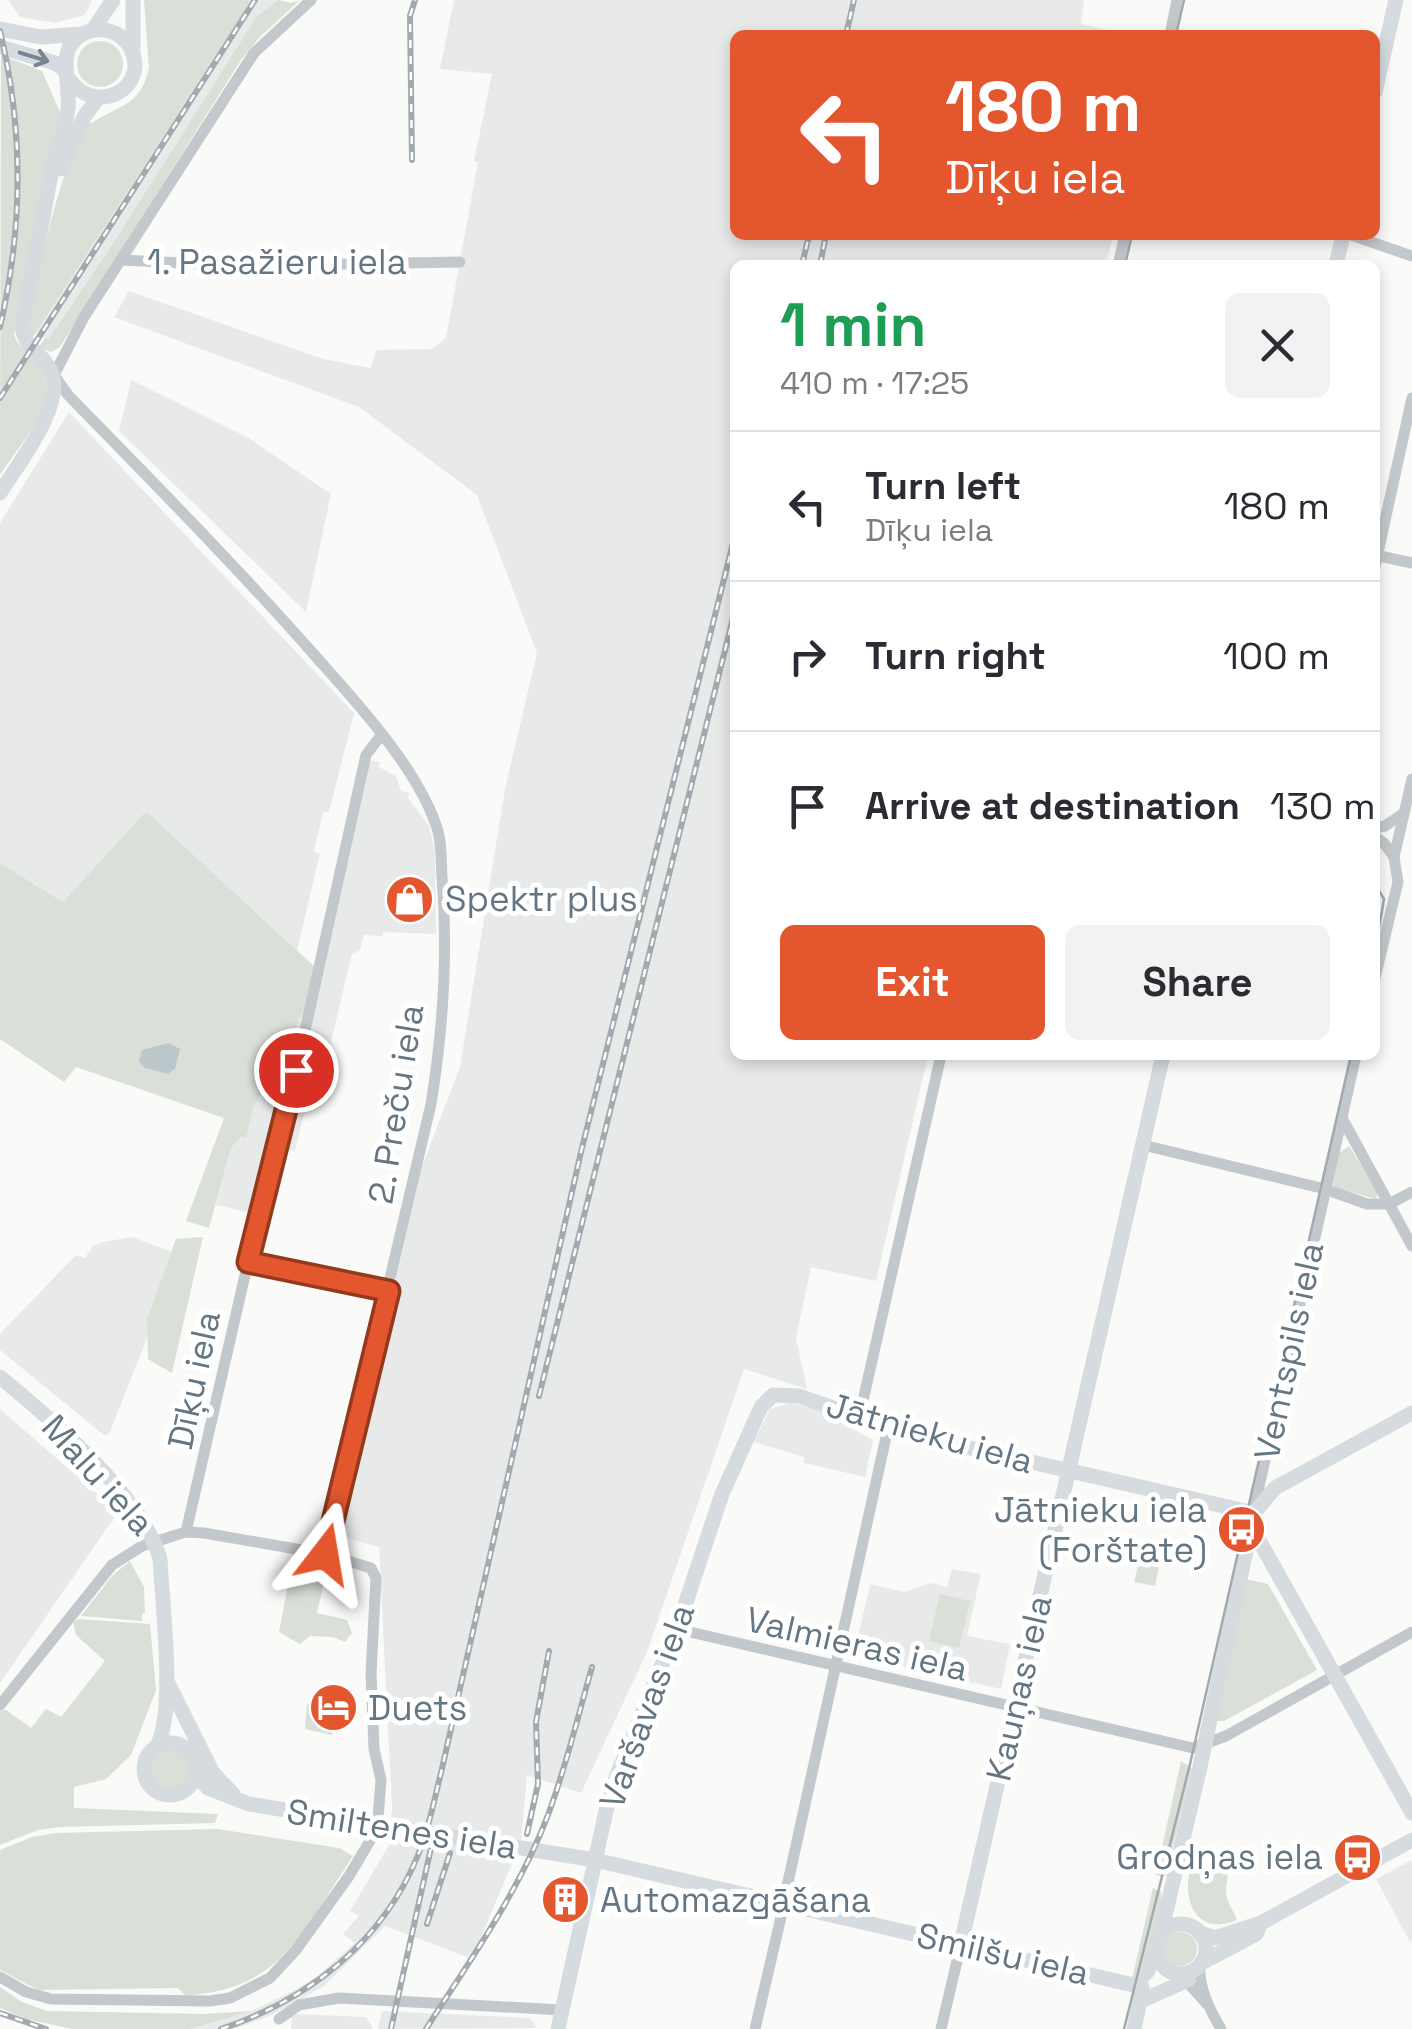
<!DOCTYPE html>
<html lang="en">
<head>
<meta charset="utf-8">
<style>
  body { margin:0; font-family:"Space Grotesk",sans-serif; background:#f2f2f3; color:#2b2b33; height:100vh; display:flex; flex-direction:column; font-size:38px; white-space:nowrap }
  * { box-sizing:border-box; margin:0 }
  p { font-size:32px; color:#7c7c81 }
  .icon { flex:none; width:55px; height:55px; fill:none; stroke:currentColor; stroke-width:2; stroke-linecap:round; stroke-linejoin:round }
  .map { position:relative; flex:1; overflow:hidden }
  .side { position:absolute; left:730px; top:260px; width:650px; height:800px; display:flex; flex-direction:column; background:#fff; border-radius:15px; box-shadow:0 5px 15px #0003 }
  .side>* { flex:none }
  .hud { position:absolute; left:730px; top:30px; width:650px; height:210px; border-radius:15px; box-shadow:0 5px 15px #0003; background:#e4572e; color:#fff; overflow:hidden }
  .pin { position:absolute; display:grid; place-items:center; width:85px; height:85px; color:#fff; margin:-42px; border:5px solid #fff; border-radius:50%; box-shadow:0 2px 10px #0007 }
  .me { position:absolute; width:110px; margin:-55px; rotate:14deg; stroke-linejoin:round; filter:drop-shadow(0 0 8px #0008) }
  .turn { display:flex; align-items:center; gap:35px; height:210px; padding:0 50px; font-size:45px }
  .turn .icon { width:130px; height:130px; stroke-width:2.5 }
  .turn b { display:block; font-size:70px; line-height:85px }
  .round { display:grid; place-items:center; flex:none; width:105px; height:105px; border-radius:15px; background:#f2f2f3 }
  .head { display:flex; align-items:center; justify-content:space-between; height:170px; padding:0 50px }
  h1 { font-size:60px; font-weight:600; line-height:75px; color:#1e9e55 }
  .primary-button { display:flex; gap:20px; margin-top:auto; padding:20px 50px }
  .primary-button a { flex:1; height:115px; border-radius:15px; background:#e4572e; color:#fff; font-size:40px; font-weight:600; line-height:115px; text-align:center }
  .primary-button a+a { background:#f2f2f3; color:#2b2b33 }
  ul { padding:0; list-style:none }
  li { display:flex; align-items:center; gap:30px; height:150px; padding:0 50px; border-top:2px solid #e1e1e2 }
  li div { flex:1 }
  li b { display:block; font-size:38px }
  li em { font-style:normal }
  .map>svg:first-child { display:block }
  .built { fill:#e8e9e9 }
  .green { fill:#dadfd7 }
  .water { fill:#bbc7cb }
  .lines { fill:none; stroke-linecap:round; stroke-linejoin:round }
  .street { stroke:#c3c8cc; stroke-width:11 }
  .secondary { stroke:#d6dbdf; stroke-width:15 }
  .tram { stroke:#a2aab0; stroke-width:2.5 }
  .rail-casing { stroke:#a2aab0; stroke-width:6 }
  .rail { stroke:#fff; stroke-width:2.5; stroke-dasharray:8; stroke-linecap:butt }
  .oneway { stroke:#768591 }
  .route-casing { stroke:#94391e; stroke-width:25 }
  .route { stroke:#e4572e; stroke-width:18 }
  .labels { text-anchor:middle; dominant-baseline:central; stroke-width:10; stroke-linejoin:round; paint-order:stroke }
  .street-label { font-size:35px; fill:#657683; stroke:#fff }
  .poi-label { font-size:35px; fill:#657683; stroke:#fff; text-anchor:start }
</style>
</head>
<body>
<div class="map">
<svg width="1412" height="2029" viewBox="0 0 1412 2029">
  <rect width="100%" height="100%" fill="#fafaf8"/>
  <g class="built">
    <polygon points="8,0 92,0 85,15 55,23 20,17"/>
    <polygon points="252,0 279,0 257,16 112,245 47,340 36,332"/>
    <polygon points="454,0 1084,0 1081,24 1128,35 735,35 735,235 1113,235 1106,265 735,265 735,1055 928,1055 876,1281 811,1267 796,1338 807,1389 744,1369 647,1652 581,1793 527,1775 521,1842 472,1959 385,1926 323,1987 269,2016 235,2029 190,2029 251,2011 295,1990 316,1977 355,1943 343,1934 359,1916 350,1911 389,1845 392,1807 379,1547 337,1535 421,1169 460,1067 505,789 537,653 477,495 359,407 114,317 129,291 323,359 371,368 376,350 432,349 446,338 478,162 474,161 492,74 440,69"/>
    <polygon points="131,380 247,437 331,494 306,612 119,431"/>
    <polygon points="69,412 354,713 329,812 323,812 314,851 320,854 297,950 146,811 63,902 0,863 0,523"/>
    <polygon points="363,759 379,762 379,767 396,776 401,791 409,793 408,798 429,826 435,852 436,934 383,932 382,936 364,935 360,950 352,954 328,1054 313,1075 295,1151 271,1146 256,1214 216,1205 231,1148 241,1137 246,1137 253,1109 305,1009"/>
    <polygon points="132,1237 180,1255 109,1434 104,1435 0,1350 0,1334 76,1255 85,1258 93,1246 103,1242"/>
    <polygon points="790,1403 814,1408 873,1440 865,1477 804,1463 804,1457 754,1442 770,1409"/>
    <polygon points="0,1409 118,1512 0,1683"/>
    <polygon points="952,1569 981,1574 967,1636 1010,1644 1001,1689 854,1655 870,1584 904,1592 931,1583 947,1587"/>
    <polygon points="1412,1860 1412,1941 1410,1942 1376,1879"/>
    <polygon points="382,2011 530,2018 537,2028 378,2029"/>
    <polygon points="292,2014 366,2017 373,2029 291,2029"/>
  </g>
  <g class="green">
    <path d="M144,0H252L31,340C26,324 32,304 36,286C48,228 61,175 86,121L92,123C120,104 140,107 149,68Z"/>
    <polygon points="279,0 291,3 300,0 260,37 241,60 60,347 51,352 39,347 45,338 48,339 112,245 257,16"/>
    <circle cx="100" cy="64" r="23"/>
    <path d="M1,55L42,71L60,112L64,113L42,185L14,335C19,351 37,355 43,371C58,405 17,448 0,475Z"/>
    <polygon points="146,811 315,967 305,1009 253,1109 246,1138 241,1137 231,1148 209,1228 186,1221 224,1118 76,1067 64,1082 0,1039 0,863 63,902"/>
    <polygon points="1349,1146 1378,1193 1376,1199 1336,1188 1333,1184 1339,1153"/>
    <polygon points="203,1237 172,1373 148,1359 147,1320 176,1239"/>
    <polygon points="1146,1549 1162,1552 1155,1586 1134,1582 1139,1561"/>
    <polygon points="130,1561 144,1587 145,1613 142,1613 142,1621 81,1616 112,1576"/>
    <polygon points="290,1575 324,1582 317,1613 347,1620 352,1633 345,1642 333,1637 310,1636 300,1644 279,1632"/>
    <polygon points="1245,1579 1268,1584 1317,1670 1224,1721 1217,1721"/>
    <polygon points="940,1594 970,1601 959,1648 929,1641"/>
    <polygon points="79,1619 150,1624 156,1690 131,1755 106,1779 74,1787 74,1808 218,1814 215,1823 60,1827 38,1830 0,1845 0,1711 6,1710 31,1728 46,1709 61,1717 105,1661 76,1635 73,1622"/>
    <polygon points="307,1704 334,1707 332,1735 305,1729"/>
    <circle cx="170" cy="1769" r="22"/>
    <polygon points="1181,1761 1192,1768 1167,1872 1163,1877 1156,1875"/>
    <path d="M217,1829L339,1848L353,1856C304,1928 283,1991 185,1995L178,1988L38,1990L0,1970V1850L32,1837L56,1833Z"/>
    <path d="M1214,1861L1224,1863L1229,1868C1228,1879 1224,1888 1227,1899C1230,1907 1235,1913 1237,1920C1196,1937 1181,1900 1191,1866Z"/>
    <path d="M1153,1888L1161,1892C1163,1916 1152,1953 1139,1973L1133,1975Z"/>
    <circle cx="1180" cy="1949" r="17"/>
    <polygon points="0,1987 22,2002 47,2011 205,2014 251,2011 190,2029 72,2029 26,2019 0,2008"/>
  </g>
  <polygon class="water" points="169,1043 180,1049 175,1069 168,1074 145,1068 139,1062 142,1050"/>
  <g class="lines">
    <g class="street">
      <path d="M311,0L254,53L84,317L54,375L68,395C152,481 238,568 318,659C358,704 416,767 436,825C442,841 441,860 442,877C448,952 443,1030 431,1104L325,1554"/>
      <polyline points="1170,35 1177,0"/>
      <polyline points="1351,235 1412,256"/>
      <polyline points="122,260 242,266 460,262"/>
      <polyline points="1118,265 1125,235"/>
      <polyline points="1375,555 1412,563"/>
      <polyline points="1375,566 1412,398"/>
      <polyline points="1375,828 1385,826 1404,813"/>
      <polyline points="1375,837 1384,843 1394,857"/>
      <polyline points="1375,978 1398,882 1394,857 1412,779"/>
      <polyline points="1342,1118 1412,1246"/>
      <polyline points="1143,1145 1325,1189 1367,1204 1389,1204 1412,1192"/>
      <polyline points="248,1262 389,1291"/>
      <polyline points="860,1414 941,1055"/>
      <polyline points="1254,1509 1356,1055"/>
      <polyline points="186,1532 248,1262 296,1071 366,755 382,734"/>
      <polyline points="677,1629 1193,1748 1226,1736 1412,1632"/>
      <polyline points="0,1705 112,1565 142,1546 173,1536 186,1532 204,1533 325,1554 371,1568 376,1578 371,1673 374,1749 381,1780 378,1819 371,1839 349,1876 296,1950 270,1978 230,1998 210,2001 51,1999 26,1992 0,1977"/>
      <polyline points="786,1891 888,1428"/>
      <path d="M1200,1965C1198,1987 1210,2010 1221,2029"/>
      <polyline points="1180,1974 1207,2004"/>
      <polyline points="279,2019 299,2005 339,1998 562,2010"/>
      <polyline points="755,2029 781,1917"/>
      <polyline points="941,2029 961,1944"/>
    </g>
    <g class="secondary">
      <polyline points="0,29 41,37 81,34"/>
      <polyline points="93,30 113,0"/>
      <polyline points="0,47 55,63 66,71"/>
      <polyline points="133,50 133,0"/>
      <polyline points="1375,92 1396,0"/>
      <polyline points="60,169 84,117 98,98"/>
      <polyline points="1336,265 1343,235"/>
      <path d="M0,493C18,464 66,404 51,371C42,351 24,350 22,325C32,273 43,220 52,168C55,148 66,129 68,109C70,91 62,64 69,48C82,23 119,24 131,49C150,89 95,117 69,79"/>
      <path d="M0,1377C50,1418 143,1497 160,1559C162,1602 176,1711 157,1746"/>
      <polyline points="1251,1526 1412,1813"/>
      <polyline points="167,1681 213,1773 233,1794"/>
      <circle cx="170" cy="1769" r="26"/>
      <polyline points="195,1773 208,1788 249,1804 595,1860 1142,1987"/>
      <circle cx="1181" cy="1949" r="25"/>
      <polyline points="1198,1932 1215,1938 1261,1923 1412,1840"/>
      <polyline points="1160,1937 1200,1767 1254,1513"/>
      <polyline points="961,1944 1163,1055"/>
      <polyline points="1201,1963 1256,1934 1261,1923"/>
      <polyline points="1135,1984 1148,1971 1156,1949"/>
      <polyline points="1139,2002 1188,1980"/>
      <polyline points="558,2029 606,1811 617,1775 679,1623 722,1494 761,1407 773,1395 799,1396 905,1433 1254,1513 1275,1488 1412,1413"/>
      <polyline points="1134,2029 1141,1996"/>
    </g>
    <g class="tram">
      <polyline points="1176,35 1184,0"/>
      <polyline points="1125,265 1132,235"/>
      <polyline points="1375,884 1384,899 1375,953"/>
      <polyline points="1124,2029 1190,1764 1351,1055"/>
    </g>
    <defs>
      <g id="rail">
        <path d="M0,31C24,130 23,228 0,327"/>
        <polyline points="846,35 854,0"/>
        <polyline points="412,160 410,16 415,0"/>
        <polyline points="802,265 809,235"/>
        <polyline points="820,265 826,235"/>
        <polyline points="0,398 255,0"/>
        <polyline points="539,1396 735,610"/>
        <polyline points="527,1834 538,1784 536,1722 549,1651"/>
        <polyline points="427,1924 450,1853"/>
        <polyline points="0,2013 46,2029"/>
        <path d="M221,2029C308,2000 383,1942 418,1855C429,1829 434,1800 441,1773L581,1152L735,535"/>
        <polyline points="391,2029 431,1848"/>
        <path d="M426,2029C470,1960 519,1892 548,1815C566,1767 578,1716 592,1667"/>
      </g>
    </defs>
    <use href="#rail" class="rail-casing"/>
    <use href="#rail" class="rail"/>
  </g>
  <defs><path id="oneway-shaft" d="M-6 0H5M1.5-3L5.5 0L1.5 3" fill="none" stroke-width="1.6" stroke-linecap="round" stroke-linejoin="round" transform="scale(2.5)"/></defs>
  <use class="oneway" href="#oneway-shaft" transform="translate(34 57) rotate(17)"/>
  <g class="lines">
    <defs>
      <polyline id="route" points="296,1070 248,1262 389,1291 325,1554"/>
    </defs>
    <use href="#route" class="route-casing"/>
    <use href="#route" class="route"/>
  </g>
  <defs>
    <symbol id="shop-disc" viewBox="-11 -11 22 22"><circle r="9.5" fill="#e4572e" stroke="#fff"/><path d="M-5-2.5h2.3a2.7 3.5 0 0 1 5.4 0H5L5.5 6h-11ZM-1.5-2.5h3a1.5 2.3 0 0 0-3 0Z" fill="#fff"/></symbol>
    <symbol id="bus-disc" viewBox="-11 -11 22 22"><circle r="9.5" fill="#e4572e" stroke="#fff"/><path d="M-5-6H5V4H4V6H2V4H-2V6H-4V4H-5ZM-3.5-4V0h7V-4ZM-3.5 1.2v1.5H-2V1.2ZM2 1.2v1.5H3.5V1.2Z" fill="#fff"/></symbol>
    <symbol id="hotel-disc" viewBox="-11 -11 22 22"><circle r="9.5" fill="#e4572e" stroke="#fff"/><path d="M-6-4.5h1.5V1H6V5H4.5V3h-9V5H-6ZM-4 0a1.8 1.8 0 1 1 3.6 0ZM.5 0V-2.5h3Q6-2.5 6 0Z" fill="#fff"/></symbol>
    <symbol id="building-disc" viewBox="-11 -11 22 22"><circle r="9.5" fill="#e4572e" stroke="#fff"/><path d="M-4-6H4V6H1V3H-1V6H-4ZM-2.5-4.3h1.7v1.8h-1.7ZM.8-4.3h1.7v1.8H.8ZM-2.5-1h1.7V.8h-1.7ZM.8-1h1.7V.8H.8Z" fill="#fff"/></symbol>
  </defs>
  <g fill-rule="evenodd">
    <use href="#shop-disc" x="382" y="872" width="55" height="55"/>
    <use href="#bus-disc" x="1214" y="1502" width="55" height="55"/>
    <use href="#hotel-disc" x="306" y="1680" width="55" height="55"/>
    <use href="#bus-disc" x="1330" y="1830" width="55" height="55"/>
    <use href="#building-disc" x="538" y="1872" width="55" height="55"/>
  </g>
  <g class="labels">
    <g class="street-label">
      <text x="277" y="262">1. Pasažieru iela</text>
      <text transform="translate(396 1104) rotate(-81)">2. Preču iela</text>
      <text transform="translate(1289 1351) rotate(-78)">Ventspils iela</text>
      <text transform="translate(194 1380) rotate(-78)">Dīķu iela</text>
      <text transform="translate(930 1433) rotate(16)">Jātnieku iela</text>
      <text transform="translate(98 1475) rotate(48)">Malu iela</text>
      <text transform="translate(857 1644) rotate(13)">Valmieras iela</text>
      <text transform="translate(1019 1688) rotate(-77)">Kauņas iela</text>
      <text transform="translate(647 1706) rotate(-70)">Varšavas iela</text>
      <text transform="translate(402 1829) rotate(9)">Smiltenes iela</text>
      <text transform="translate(1003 1954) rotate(13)">Smilšu iela</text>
    </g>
    <g class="poi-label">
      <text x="445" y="899">Spektr plus</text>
      <text x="1207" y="1510" text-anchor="end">Jātnieku iela<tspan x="1207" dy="40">(Forštate)</tspan></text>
      <text x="368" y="1708">Duets</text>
      <text x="1323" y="1857" text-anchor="end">Grodņas iela</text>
      <text x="600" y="1900">Automazgāšana</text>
    </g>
  </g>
</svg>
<div class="pin" style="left:296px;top:1070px;background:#d93025"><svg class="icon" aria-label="arrive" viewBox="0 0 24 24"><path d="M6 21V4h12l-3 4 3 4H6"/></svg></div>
<svg class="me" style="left:325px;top:1554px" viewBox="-20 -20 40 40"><path d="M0-17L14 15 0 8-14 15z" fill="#e4572e" stroke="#fff" stroke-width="4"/></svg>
<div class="hud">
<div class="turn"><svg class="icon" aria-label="left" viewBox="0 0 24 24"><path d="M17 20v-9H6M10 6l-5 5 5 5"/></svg><div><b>180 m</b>Dīķu iela</div></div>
</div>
<section class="side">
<div class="head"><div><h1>1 min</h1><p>410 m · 17:25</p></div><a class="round"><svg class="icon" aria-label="close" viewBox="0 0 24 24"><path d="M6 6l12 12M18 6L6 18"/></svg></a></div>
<ul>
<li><svg class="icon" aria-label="left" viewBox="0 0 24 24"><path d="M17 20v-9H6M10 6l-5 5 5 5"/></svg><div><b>Turn left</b><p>Dīķu iela</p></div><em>180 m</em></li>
<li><svg class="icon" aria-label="right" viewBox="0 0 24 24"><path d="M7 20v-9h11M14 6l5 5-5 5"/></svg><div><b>Turn right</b></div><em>100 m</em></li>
<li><svg class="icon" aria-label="arrive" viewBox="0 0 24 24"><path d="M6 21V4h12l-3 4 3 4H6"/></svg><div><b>Arrive at destination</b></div><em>130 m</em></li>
</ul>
<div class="primary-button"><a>Exit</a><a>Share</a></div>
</section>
</div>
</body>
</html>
